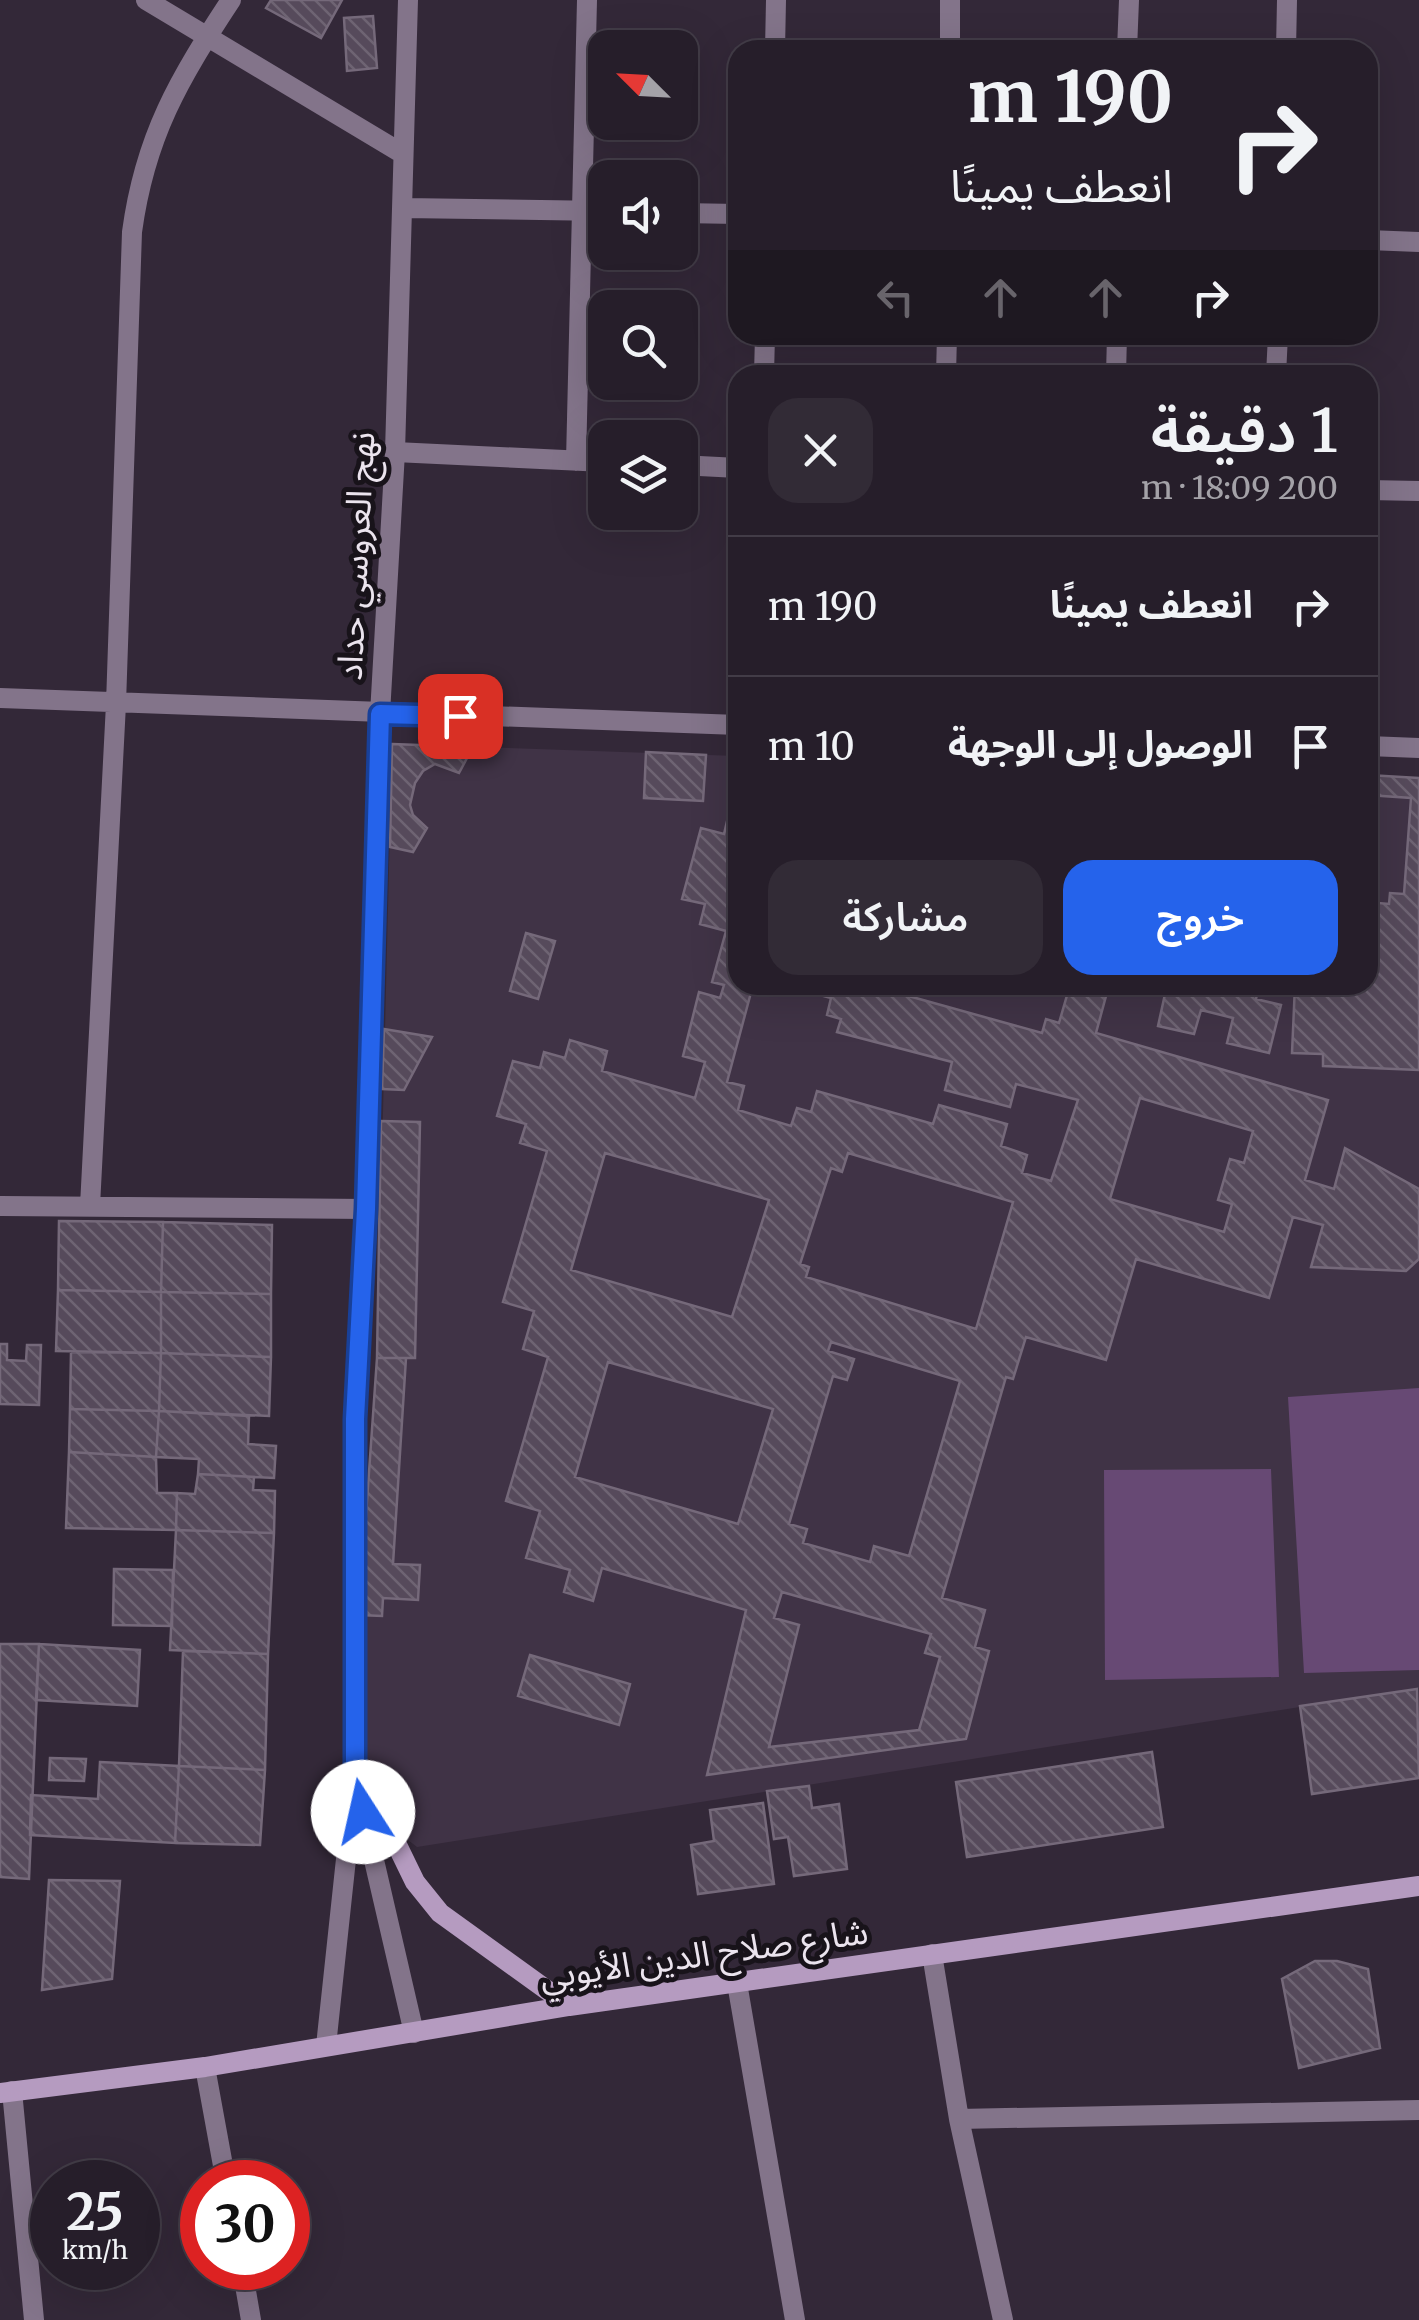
<!DOCTYPE html>
<html lang="ar">
<head>
<meta charset="utf-8">
<style>
  :root { --surface:#261e2a; --page:#322b36; --text:#f1f3f6; --muted:#a4a2a8; --line:#423c47; --accent:#2563eb }
  body { margin:0; font-family:Merriweather,"Noto Sans Arabic",serif; background:var(--page); color:var(--text); direction:rtl; height:100vh; display:flex; flex-direction:column; font-size:38px; white-space:nowrap }
  * { box-sizing:border-box; margin:0 }
  p { font-size:32px; color:var(--muted) }
  .icon { flex:none; width:55px; height:55px; fill:none; stroke:currentColor; stroke-width:2; stroke-linecap:round; stroke-linejoin:round }
  .map { position:relative; flex:1; overflow:hidden; direction:ltr }
  .details { position:absolute; left:728px; top:365px; width:650px; height:630px; display:flex; flex-direction:column; background:var(--surface); border-radius:30px; box-shadow:0 10px 40px #0002,0 0 0 2px var(--line); direction:rtl }
  .details>* { flex:none }
  .guide { position:absolute; left:728px; top:40px; width:650px; height:305px; border-radius:30px; box-shadow:0 10px 40px #0002,0 0 0 2px var(--line); direction:rtl; background:#261e2a; color:var(--text); overflow:hidden }
  .needle { width:65px; rotate:294deg }
  .tools { position:absolute; left:588px; top:30px; display:grid; gap:20px }
  .tools a { display:grid; place-items:center; width:110px; height:110px; border-radius:20px; background:var(--surface); box-shadow:0 10px 40px #0002,0 0 0 2px var(--line); font-size:50px }
  .speed { position:absolute; left:30px; top:2160px; display:flex; gap:20px; font-size:50px; font-weight:700; text-align:center }
  .speed>* { display:grid; place-content:center; width:130px; height:130px; border-radius:50%; background:var(--surface); box-shadow:0 10px 40px #0002,0 0 0 2px var(--line); line-height:1 }
  .speed small { font-size:25px; font-weight:400 }
  .speed .limit { border:15px solid #d22; background:#fff; color:#111 }
  .pin { position:absolute; display:grid; place-items:center; width:85px; height:85px; color:#fff; margin:-42px; border-radius:20px; box-shadow:0 5px 15px #0006 }
  .me { position:absolute; width:110px; margin:-55px; rotate:350deg; stroke-linejoin:round; filter:drop-shadow(0 0 8px #0008) }
  .turn { display:flex; align-items:center; gap:35px; height:210px; padding:0 40px; font-size:45px }
  .turn .icon { width:130px; height:130px; stroke-width:2.5 }
  .turn b { display:block; font-size:70px; line-height:85px }
  .lanes { display:flex; align-items:center; height:95px; padding:0 40px; background:#0003; justify-content:center; gap:50px; direction:ltr }
  .lanes .off { opacity:.35 }
  .round { display:grid; place-items:center; flex:none; width:105px; height:105px; border-radius:30px; background:var(--page) }
  .overview { display:flex; align-items:center; justify-content:space-between; height:170px; padding:0 40px }
  h1 { font-size:60px; font-weight:600; line-height:75px }
  .primary-button { display:flex; gap:20px; margin-top:auto; padding:20px 40px }
  .primary-button a { flex:1; height:115px; border-radius:30px; background:var(--accent); color:#fff; font-size:40px; font-weight:600; line-height:115px; text-align:center }
  .primary-button a+a { background:var(--page); color:var(--text) }
  ul { padding:0; list-style:none }
  li { display:flex; align-items:center; gap:30px; height:140px; padding:0 40px; border-top:2px solid var(--line) }
  li div { flex:1 }
  li b { display:block; font-size:38px }
  li em { font-style:normal }
  .map>svg:first-child { display:block }
  .built { fill:#403346 }
  .green { fill:#674974 }
  .building { fill:url(#building-back-hatch); stroke:#75697a; stroke-width:2.5; fill-rule:evenodd }
  .lines { fill:none; stroke-linecap:round; stroke-linejoin:round }
  .street { stroke:#83748a; stroke-width:20 }
  .secondary { stroke:#b59bc0; stroke-width:20 }
  .route-casing { stroke:#184099; stroke-width:25 }
  .route { stroke:#2563eb; stroke-width:18 }
  .labels { text-anchor:middle; dominant-baseline:central; stroke-width:10; stroke-linejoin:round; paint-order:stroke }
  .street-label { font-size:35px; fill:#ebe4ee; stroke:#18131a }
</style>
</head>
<body>
<div class="map">
<svg width="1419" height="2320" viewBox="0 0 1419 2320">
  <defs>
    <pattern id="building-back-hatch" width="6" height="6" patternUnits="userSpaceOnUse" patternTransform="scale(2.5)"><rect width="6" height="6" fill="#564a5b"/><path d="M-1 5l2 2M0 0l6 6M5-1l2 2" fill="none" stroke="#6e6473"/></pattern>
  </defs>
  <rect width="100%" height="100%" fill="#332838"/>
  <path class="built" d="M392,744L737,756L738,985H1368V775L1419,778V1688L417,1847L357,1800L359,1615L377,1358Z"/>
  <path class="green" d="M1419,1388V1670L1304,1673L1288,1397Z
    M1271,1469L1279,1677L1105,1680L1104,1470Z"/>
  <path class="building" d="M271,0H342L321,38L266,8Z
    M373,16L377,68L347,71L344,18Z
    M392,744L473,747L459,773L435,764L423,771L415,783L410,805L413,815L427,828L413,852L390,847Z
    M646,752L706,755L703,801L644,798Z
    M1368,775L1419,778V1070L1323,1066V1054L1292,1053L1295,985H1368V902L1389,904L1390,893L1404,894L1411,798L1368,795Z
    M728,817L738,820V985H753L727,1082L744,1086L738,1110L791,1126L797,1108L811,1112L817,1091L933,1124L939,1105L1007,1124L1001,1146L1027,1155L1022,1173L1051,1181L1078,1100L1016,1084L1010,1107L945,1090L952,1062L837,1032L841,1019L827,1015L831,998L783,985H907L905,995L1042,1033L1046,1019L1059,1023L1070,985H1109L1096,1033L1328,1100L1305,1180L1334,1189L1345,1148L1419,1189V1259L1406,1271L1311,1267L1323,1225L1293,1217L1269,1298L1136,1259L1106,1360L1026,1337L1013,1379L1006,1377L942,1598L985,1610L975,1647L989,1651L966,1739L707,1775L746,1610L602,1568L593,1601L564,1592L570,1570L526,1558L540,1511L506,1501L548,1357L523,1349L534,1311L503,1302L547,1151L520,1143L526,1124L497,1116L513,1061L540,1068L544,1052L565,1058L570,1040L607,1051L602,1071L695,1098L705,1062L683,1056L699,992L720,998L724,985L712,982L726,931L700,924L705,904L682,899L701,828L724,834ZM1140,1098L1253,1131L1244,1163L1230,1159L1218,1200L1232,1204L1224,1232L1110,1199ZM605,1153L769,1200L732,1317L571,1270ZM848,1153L1013,1202L976,1329L806,1277L809,1267L800,1264L831,1168L842,1172ZM831,1342L960,1381L909,1556L874,1546L870,1562L803,1543L807,1529L789,1524L833,1376L847,1380L854,1359L828,1351ZM608,1362L773,1409L738,1524L575,1477ZM782,1592L931,1634L925,1653L940,1657L919,1730L769,1747L799,1625L774,1618Z
    M526,933L555,941L538,999L510,991Z
    M1167,985H1259L1256,999L1281,1005L1269,1053L1227,1043L1233,1018L1201,1010L1194,1034L1158,1026Z
    M384,1029L432,1037L404,1090L382,1089Z
    M381,1121L420,1122L415,1358H377Z
    M59,1221L163,1222L161,1292L58,1290Z
    M163,1222L272,1225L271,1294L161,1292Z
    M58,1290L161,1292V1353L56,1351Z
    M161,1292L271,1294V1357L161,1353Z
    M0,1344H7V1360L26,1361L27,1345H41L39,1405L0,1404Z
    M71,1352L161,1353L159,1411L70,1409Z
    M161,1353L271,1357L269,1416L159,1411Z
    M377,1358H406L393,1564L420,1565L418,1600L383,1598L382,1616L359,1615Z
    M70,1409L159,1411L156,1457L69,1452Z
    M159,1411L249,1416L248,1444L276,1446L274,1478L198,1474L199,1459L156,1457Z
    M69,1452L156,1457L157,1493H177L176,1530L66,1528Z
    M198,1474L254,1477L253,1490L275,1491L274,1533L176,1530L177,1493L195,1494Z
    M176,1530L274,1533L268,1654L170,1650Z
    M114,1569L173,1570L172,1626L113,1625Z
    M0,1644H39L29,1879L0,1877Z
    M39,1644L140,1650L137,1706L36,1700Z
    M183,1651L268,1654L265,1770L179,1766Z
    M530,1655L630,1684L619,1725L518,1696Z
    M1417,1689L1419,1778L1312,1794L1300,1706Z
    M1152,1752L1163,1827L967,1857L956,1782Z
    M50,1758L86,1759L84,1781L49,1780Z
    M100,1762L179,1766L175,1843L30,1835L31,1795L98,1799Z
    M179,1766L265,1770L260,1845L175,1843Z
    M809,1786L812,1808L839,1804L847,1869L794,1876L788,1837L774,1839L767,1791Z
    M763,1803L774,1884L698,1894L691,1845L714,1841L710,1810Z
    M49,1880L120,1881L112,1979L42,1990Z
    M1315,1961H1337L1368,1969L1380,2048L1299,2068L1282,1979Z"/>
  <g class="lines">
    <path class="street" d="M146,0L403,154
      M950,0V50
      M775,50L776,0
      M1127,50L1129,0
      M1286,50L1287,0
      M404,208L605,211
      M680,213L738,214
      M1368,240L1419,242
      M764,375L765,335
      M946,375L947,335
      M1116,375L1117,335
      M1276,375L1278,335
      M395,452L605,462
      M576,461L587,0
      M680,465L738,468
      M1368,490L1419,491
      M0,698L738,725
      M1368,746L1419,748
      M0,1206L366,1209
      M90,1206L116,704L132,232C145,136 179,79 231,0
      M358,1791L414,2033
      M932,1954L959,2119L1003,2320
      M737,1983L795,2320
      M326,2046L355,1775V1419L366,1209L380,714L395,452L408,0
      M205,2067L226,2182
      M12,2091L34,2320
      M959,2119L1419,2110
      M242,2268L251,2320"/>
    <path class="secondary" d="M355,1775L396,1843L415,1882L440,1913L569,2006
      M0,2093L205,2067L569,2006L1419,1886"/>
  </g>
  <g class="lines">
    <g class="route-casing">
      <path id="route" d="M363,1812L355,1774V1419L366,1209L380,714L460,716"/>
    </g>
    <use href="#route" class="route"/>
  </g>
  <g class="labels">
    <g class="street-label">
      <text transform="translate(356 556) rotate(-87)">نهج العروسي حداد</text>
      <text transform="translate(704 1954) rotate(-8)">شارع صلاح الدين الأيوبي</text>
    </g>
  </g>
</svg>
<div class="tools">
<a><svg class="needle" viewBox="-14 -14 28 28"><path d="M0-13l5 13h-10z" fill="#e53935"/><path d="M0 13l5-13h-10z" fill="#a4a2a8"/></svg></a>
<a><svg class="icon" aria-label="sound" viewBox="0 0 24 24"><path d="M4 9h4l5-4v14l-5-4H4zM17 9q2 3 0 6"/></svg></a>
<a><svg class="icon" aria-label="search" viewBox="0 0 24 24"><circle cx="10" cy="10" r="6"/><path d="M15 15l6 6"/></svg></a>
<a><svg class="icon" aria-label="layers" viewBox="0 0 24 24"><path d="M12 4l9 5-9 5-9-5zM3 14l9 5 9-5"/></svg></a>
</div>
<div class="speed"><div>25<small>km/h</small></div><div class="limit">30</div></div>
<div class="pin" style="left:460px;top:716px;background:#d93025"><svg class="icon" aria-label="arrive" viewBox="0 0 24 24"><path d="M6 21V4h12l-3 4 3 4H6"/></svg></div>
<svg class="me" style="left:363px;top:1812px" viewBox="-20 -20 40 40"><circle r="19" fill="#fff"/><path d="M0-13L10 11 0 6-10 11z" fill="#2563eb"/></svg>
<div class="guide">
<div class="turn"><svg class="icon" aria-label="right" viewBox="0 0 24 24"><path d="M7 20v-9h11M14 6l5 5-5 5"/></svg><div><b>190 m</b>انعطف يمينًا</div></div>
<div class="lanes"><svg class="icon off" aria-label="left" viewBox="0 0 24 24"><path d="M17 20v-9H6M10 6l-5 5 5 5"/></svg><svg class="icon off" aria-label="ahead" viewBox="0 0 24 24"><path d="M12 20V5M6 11l6-6 6 6"/></svg><svg class="icon off" aria-label="ahead" viewBox="0 0 24 24"><path d="M12 20V5M6 11l6-6 6 6"/></svg><svg class="icon" aria-label="right" viewBox="0 0 24 24"><path d="M7 20v-9h11M14 6l5 5-5 5"/></svg></div>
</div>
<section class="details">
<div class="overview"><div><h1>1 دقيقة</h1><p>200 m · 18:09</p></div><a class="round"><svg class="icon" aria-label="close" viewBox="0 0 24 24"><path d="M6 6l12 12M18 6L6 18"/></svg></a></div>
<ul>
<li><svg class="icon" aria-label="right" viewBox="0 0 24 24"><path d="M7 20v-9h11M14 6l5 5-5 5"/></svg><div><b>انعطف يمينًا</b></div><em>190 m</em></li>
<li><svg class="icon" aria-label="arrive" viewBox="0 0 24 24"><path d="M6 21V4h12l-3 4 3 4H6"/></svg><div><b>الوصول إلى الوجهة</b></div><em>10 m</em></li>
</ul>
<div class="primary-button"><a>خروج</a><a>مشاركة</a></div>
</section>
</div>
</body>
</html>
